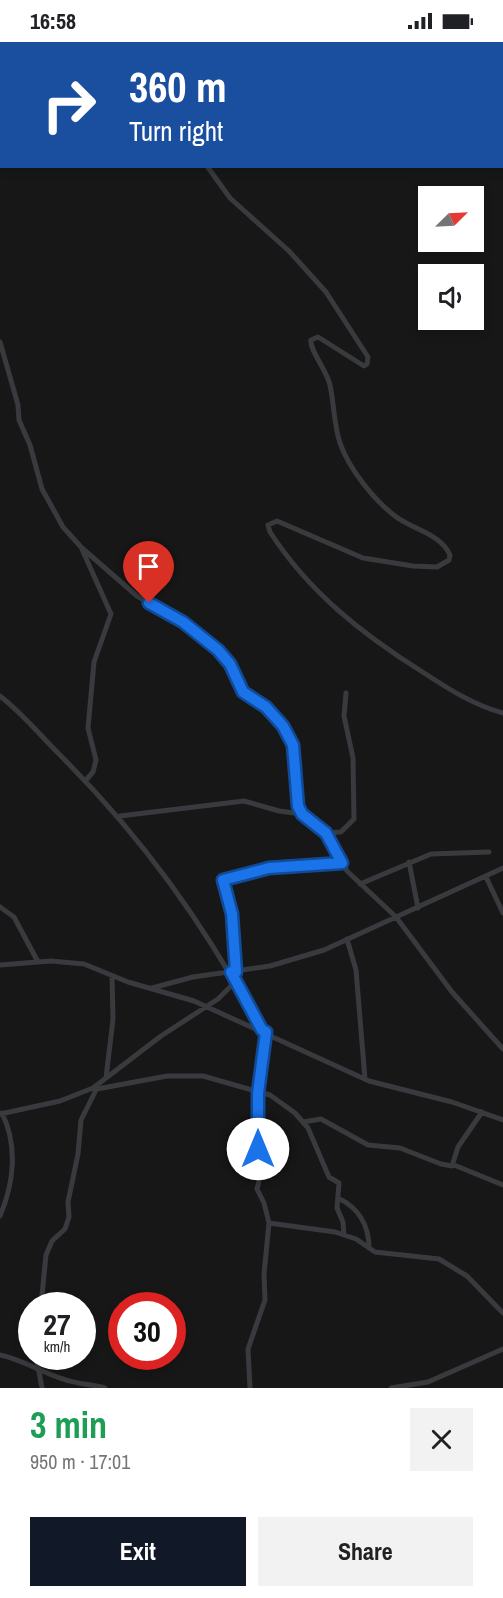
<!DOCTYPE html>
<html lang="en">
<head>
<meta charset="utf-8">
<style>
  :root { --surface:#fff; --page:#f2f2f2; --text:#202124; --muted:#757577; --accent:#111827 }
  body { margin:0; font-family:"Archivo Narrow",sans-serif; background:var(--page); color:var(--text); height:100vh; display:flex; flex-direction:column; font-size:22px; white-space:nowrap }
  * { box-sizing:border-box; margin:0 }
  p { font-size:20px; color:var(--muted) }
  .icon { flex:none; width:33px; height:33px; fill:none; stroke:currentColor; stroke-width:2; stroke-linecap:round; stroke-linejoin:round }
  .map { position:relative; height:1346px; overflow:hidden }
  .side { display:flex; flex-direction:column; background:var(--surface); flex:1 }
  .side>* { flex:none }
  .guide { position:absolute; left:0px; top:0px; width:504px; height:126px; box-shadow:0 3px 9px #0003; background:#1a4fa0; color:#fff; overflow:hidden }
  .needle { width:39px; rotate:66deg }
  .buttons { position:absolute; left:418px; top:144px; display:grid; gap:12px }
  .buttons a { display:grid; place-items:center; width:66px; height:66px; border-radius:0px; background:var(--surface); box-shadow:0 3px 9px #0003; font-size:30px }
  .speed { position:absolute; left:18px; top:1250px; display:flex; gap:12px; font-size:30px; font-weight:700; text-align:center }
  .speed>* { display:grid; place-content:center; width:78px; height:78px; border-radius:50%; background:var(--surface); box-shadow:0 3px 9px #0003; line-height:1 }
  .speed small { font-size:15px; font-weight:400 }
  .speed .limit { border:9px solid #d22; background:#fff; color:#111 }
  .pin { position:absolute; display:grid; place-items:center; width:51px; height:51px; color:#fff; margin:-62px -26px; border-radius:50% 50% 50% 0; rotate:-45deg; box-shadow:0 0 6px #0007 }
  .pin .icon { rotate:45deg }
  .me { position:absolute; width:66px; margin:-33px; rotate:0deg; stroke-linejoin:round; filter:drop-shadow(0 0 4px #0008) }
  .turn { display:flex; align-items:center; gap:21px; height:126px; padding:0 30px; font-size:27px }
  .turn .icon { width:78px; height:78px; stroke-width:2.5 }
  .turn b { display:block; font-size:42px; line-height:51px }
  .round { display:grid; place-items:center; flex:none; width:63px; height:63px; border-radius:0px; background:var(--page) }
  .headline { display:flex; align-items:center; justify-content:space-between; height:102px; padding:0 30px }
  h1 { font-size:36px; font-weight:700; line-height:45px; color:#1e9e55 }
  .button { display:flex; gap:12px; margin-top:auto; padding:12px 30px }
  .button a { flex:1; height:69px; border-radius:0px; background:var(--accent); color:#fff; font-size:24px; font-weight:700; line-height:69px; text-align:center }
  .button a+a { background:var(--page); color:var(--text) }
  .status { display:flex; justify-content:space-between; align-items:center; height:42px; padding:0 30px; background:var(--surface); direction:ltr }
  .status svg { height:16px; fill:currentColor }
  .map>svg:first-child { display:block }
  .lines { fill:none; stroke-linecap:round; stroke-linejoin:round }
  .street { stroke:#383a3d; stroke-width:5 }
  .route-casing { stroke:#114b97; stroke-width:15 }
  .route { stroke:#1a73e8; stroke-width:10 }
</style>
</head>
<body>
<div class="status"><b>16:58</b><svg viewBox="0 0 49 12"><path d="M0 12V9h3v3zM5 12V6h3v6zM10 12V3h3v9zM15 12V0h3v12zM26 1h20v11H26zM47 4h2v5h-2z"/></svg></div>
<div class="map">
<svg width="503" height="1346" viewBox="0 0 503 1346">
  <rect width="100%" height="100%" fill="#171718"/>
  <g class="lines">
    <path class="street" d="M207,124L230,156L289,209L326,250L368,315L367,322L364,324L318,295L311,298C309,307 327,329 330,343C334,362 334,383 340,401C349,427 374,458 395,474C413,488 440,491 450,513L449,518L437,525L413,524L363,516L277,479L268,483L270,490C309,550 362,592 421,629C447,646 473,663 503,671
      M0,300L18,363L19,378L30,403L42,447L63,485L81,505L111,572L94,620L88,686L96,718L93,730L86,738
      M82,506L137,554L177,577L210,600L230,622L243,650L266,665L283,684L293,703L298,737L296,756L302,772
      M0,654C22,671 39,692 59,712C143,796 205,883 261,987
      M120,774L244,759L279,769L302,772L326,791L347,829L396,875L452,950L503,1007
      M326,791L341,790L354,777L353,716L344,674L346,651
      M409,820L418,866
      M486,835L503,871
      M360,842L431,812L489,810
      M0,865L14,875L38,920
      M347,897L356,928L365,1037
      M0,923L51,919L84,922L128,940L194,959L369,1039L452,1060L503,1078
      M236,930L232,872L223,839L269,826L342,821
      M152,946L193,935L270,924L324,908L503,826
      M106,1036L113,977L112,934
      M97,1047L167,1034H203L270,1053L295,1071L308,1086L329,1135L339,1141L337,1166L343,1180L344,1193
      M0,1072L60,1059L93,1046L161,994L218,957L236,939
      M303,1080L321,1077L368,1103L400,1106L441,1122L452,1124L458,1105L482,1070
      M454,1123L503,1143
      M338,1156C359,1166 369,1184 369,1206
      M0,1174C14,1141 18,1104 2,1071
      M269,1181L335,1190L356,1197L375,1210L439,1217L467,1234L503,1271
      M41,1263L46,1213L52,1199L65,1187L69,1175L68,1160L78,1112L81,1078L98,1044
      M0,1313C24,1318 40,1330 63,1337C76,1342 91,1342 105,1346
      M36,1314L42,1346
      M250,1346L248,1307L265,1258L264,1232L269,1181L264,1161L257,1147L263,1124L258,1105V1051L266,990
      M391,1346L428,1340L503,1307"/>
  </g>
  <g class="lines">
    <g class="route-casing">
      <path id="route" d="M149,561L183,580L218,608L230,622L243,650L266,665L283,684L293,703L298,764L302,772L326,791L342,821L269,826L223,838L232,872L236,930H231L262,988L266,990L258,1051V1107"/>
    </g>
    <use href="#route" class="route"/>
  </g>
</svg>
<div class="buttons">
<a><svg class="needle" viewBox="-14 -14 28 28"><path d="M0-13l5 13h-10z" fill="#e53935"/><path d="M0 13l5-13h-10z" fill="#757577"/></svg></a>
<a><svg class="icon" aria-label="sound" viewBox="0 0 24 24"><path d="M4 9h4l5-4v14l-5-4H4zM17 9q2 3 0 6"/></svg></a>
</div>
<div class="speed"><div>27<small>km/h</small></div><div class="limit">30</div></div>
<div class="pin" style="left:149px;top:561px;background:#d93025"><svg class="icon" aria-label="arrive" viewBox="0 0 24 24"><path d="M6 21V4h12l-3 4 3 4H6"/></svg></div>
<svg class="me" style="left:258px;top:1107px" viewBox="-20 -20 40 40"><circle r="19" fill="#fff"/><path d="M0-13L10 11 0 6-10 11z" fill="#1a73e8"/></svg>
<div class="guide">
<div class="turn"><svg class="icon" aria-label="right" viewBox="0 0 24 24"><path d="M7 20v-9h11M14 6l5 5-5 5"/></svg><div><b>360 m</b>Turn right</div></div>
</div>
</div>
<section class="side">
<div class="headline"><div><h1>3 min</h1><p>950 m · 17:01</p></div><a class="round"><svg class="icon" aria-label="close" viewBox="0 0 24 24"><path d="M6 6l12 12M18 6L6 18"/></svg></a></div>
<div class="button"><a>Exit</a><a>Share</a></div>
</section>
</body>
</html>
